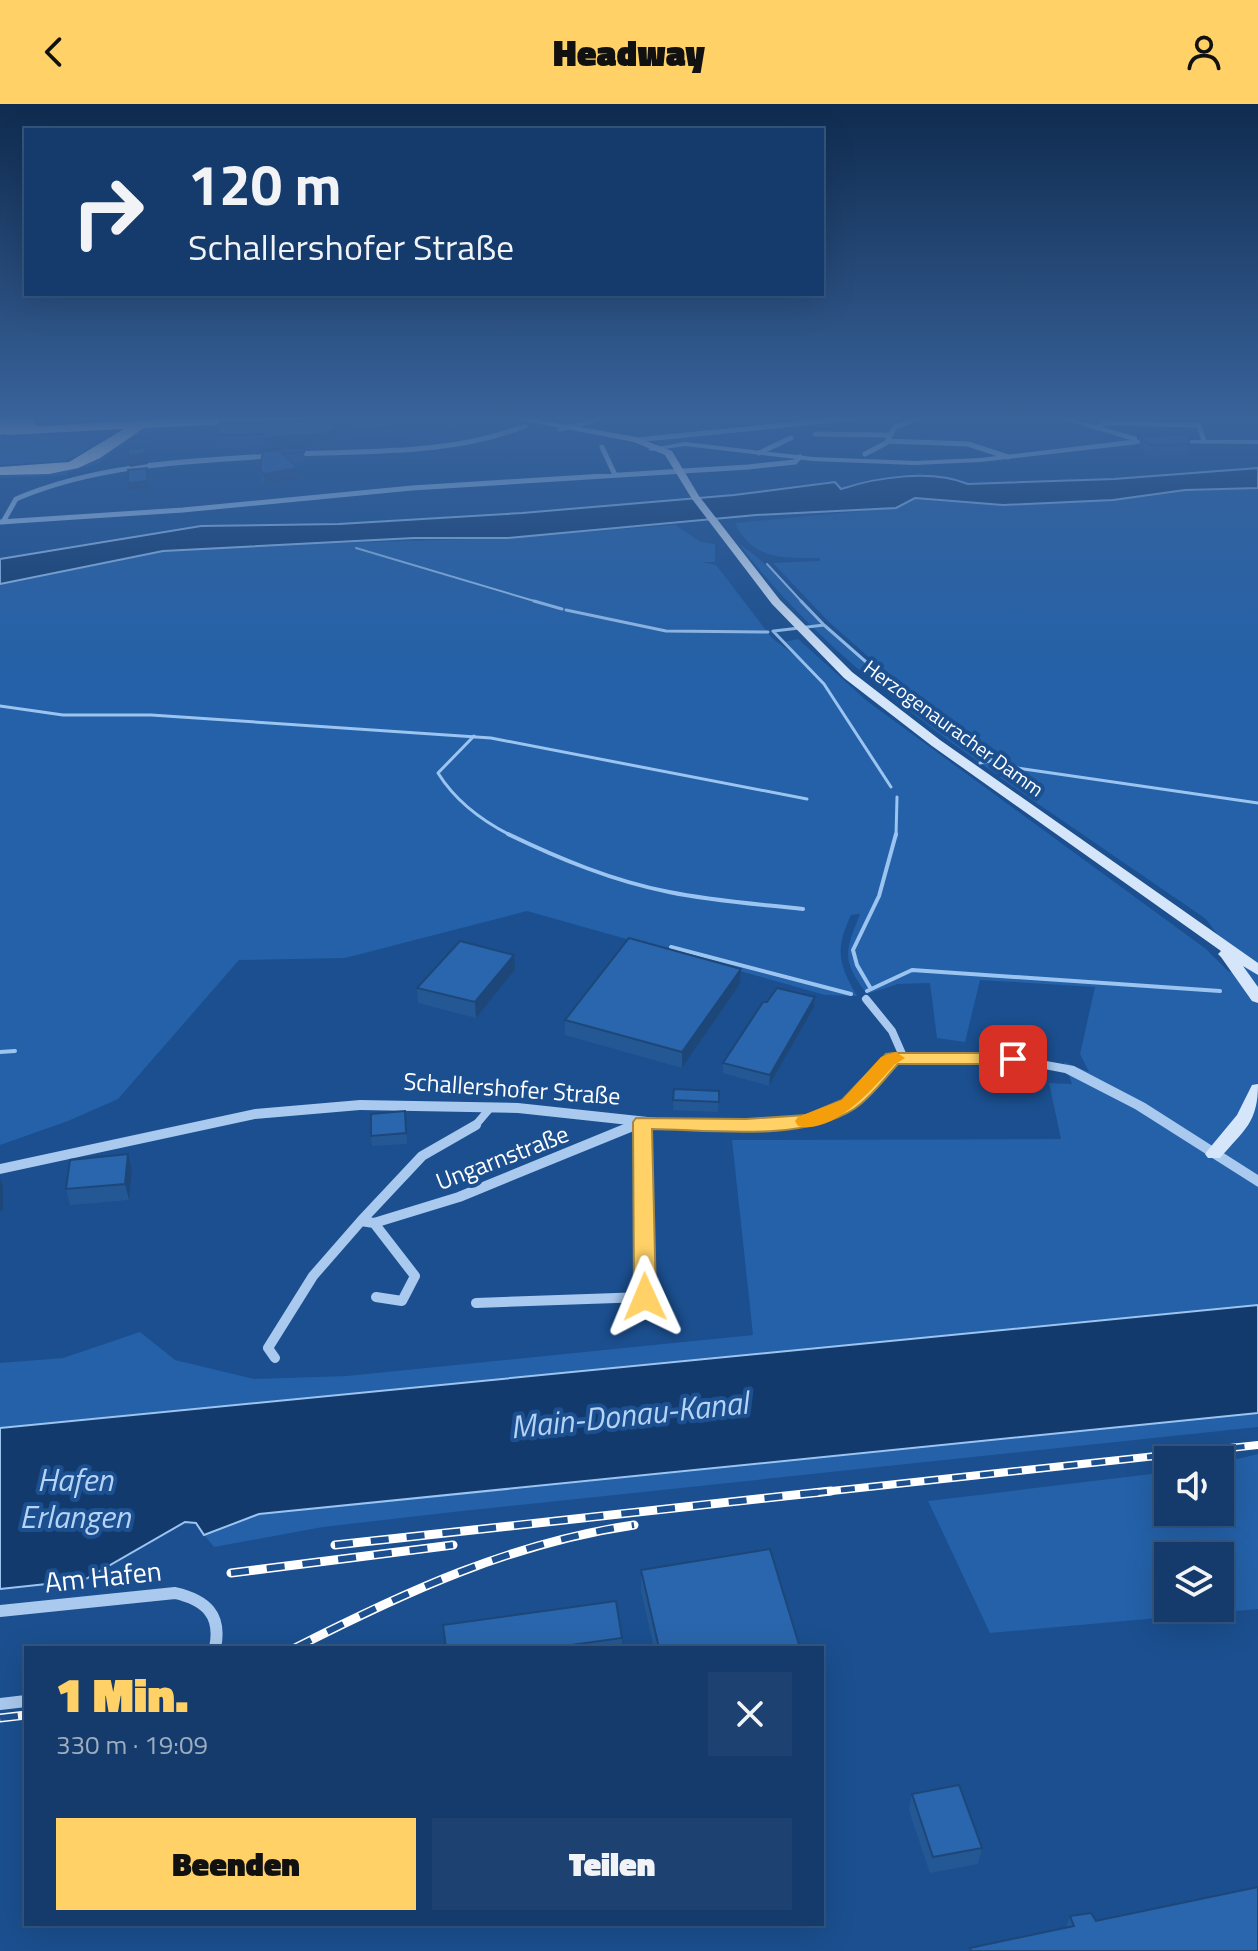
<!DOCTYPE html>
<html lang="de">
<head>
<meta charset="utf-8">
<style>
  :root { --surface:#143b6b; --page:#1d4271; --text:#f1f3f6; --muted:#9dadc1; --line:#33557e; --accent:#ffd166 }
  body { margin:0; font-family:"Titillium Web",sans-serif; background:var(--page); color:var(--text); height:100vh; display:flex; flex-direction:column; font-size:30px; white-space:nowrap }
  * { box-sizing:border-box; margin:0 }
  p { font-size:26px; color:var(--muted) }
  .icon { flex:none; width:44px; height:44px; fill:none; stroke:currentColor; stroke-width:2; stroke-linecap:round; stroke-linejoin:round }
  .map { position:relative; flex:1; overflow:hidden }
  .panel { position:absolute; left:24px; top:1542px; width:800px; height:280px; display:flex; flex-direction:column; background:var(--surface); border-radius:0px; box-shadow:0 8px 32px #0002,0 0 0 2px var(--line) }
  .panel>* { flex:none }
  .hud { position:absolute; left:24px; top:24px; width:800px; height:168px; border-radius:0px; box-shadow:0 8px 32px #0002,0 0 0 2px var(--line); background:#143b6b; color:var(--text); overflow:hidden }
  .tools { position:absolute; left:1154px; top:1342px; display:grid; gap:16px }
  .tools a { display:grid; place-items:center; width:80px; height:80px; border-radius:0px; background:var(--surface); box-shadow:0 8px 32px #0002,0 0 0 2px var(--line); font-size:40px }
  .pin { position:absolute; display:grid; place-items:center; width:68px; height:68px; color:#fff; margin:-34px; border-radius:16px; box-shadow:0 4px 12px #0006 }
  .me { position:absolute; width:88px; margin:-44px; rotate:359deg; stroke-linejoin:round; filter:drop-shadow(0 0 6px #0008) }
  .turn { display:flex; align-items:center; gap:28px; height:168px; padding:0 32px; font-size:36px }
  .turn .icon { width:104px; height:104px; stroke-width:2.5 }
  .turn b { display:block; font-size:56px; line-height:68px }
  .round { display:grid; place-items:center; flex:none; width:84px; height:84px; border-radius:0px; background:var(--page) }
  .head { display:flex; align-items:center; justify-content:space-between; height:136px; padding:0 32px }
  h1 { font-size:48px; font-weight:800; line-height:60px; color:var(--accent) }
  .action { display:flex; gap:16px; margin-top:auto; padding:16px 32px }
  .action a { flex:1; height:92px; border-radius:0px; background:var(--accent); color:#111; font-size:32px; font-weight:800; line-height:92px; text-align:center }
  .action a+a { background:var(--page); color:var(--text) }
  header { display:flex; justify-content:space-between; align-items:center; height:104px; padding:0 32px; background:var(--accent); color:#111; font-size:36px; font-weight:800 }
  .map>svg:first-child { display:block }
  .green { fill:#2461a8; fill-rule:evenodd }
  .water { fill:#123a6d; stroke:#9cc4f0; stroke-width:2 }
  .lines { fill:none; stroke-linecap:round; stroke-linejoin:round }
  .stream-far2 { stroke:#9cc4f0; stroke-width:2 }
  .stream-far1 { stroke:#9cc4f0; stroke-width:3 }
  .stream { stroke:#9cc4f0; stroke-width:4 }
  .minor-far3 { stroke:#a9c9ee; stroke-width:5 }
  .minor-far2 { stroke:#a9c9ee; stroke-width:8 }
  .minor-far1 { stroke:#a9c9ee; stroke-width:10 }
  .minor { stroke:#a9c9ee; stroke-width:12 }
  .tertiary { fill:#a9c9ee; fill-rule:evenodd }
  .secondary { fill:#d6e6fa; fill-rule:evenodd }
  .motorway { fill:#fff; fill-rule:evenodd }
  .rail-far1-casing { stroke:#fff; stroke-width:8 }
  .rail-casing { stroke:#fff; stroke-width:9 }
  .rail-far1 { stroke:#1b4f8f; stroke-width:5; stroke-dasharray:14; stroke-linecap:butt }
  .rail { stroke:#1b4f8f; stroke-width:6; stroke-dasharray:18; stroke-linecap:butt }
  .motorway-bridge { stroke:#fff; stroke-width:15 }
  .wall { fill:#245895 }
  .shaded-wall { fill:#1d4779 }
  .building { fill:#2a66ad; stroke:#1d4779; stroke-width:2 }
  .route { fill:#ffd166; stroke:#a68842; stroke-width:2 }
  .slow { fill:#f59e0b }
  .labels { text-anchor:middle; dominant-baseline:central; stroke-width:8; stroke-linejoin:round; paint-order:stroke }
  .far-street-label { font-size:20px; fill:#fff; stroke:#1b4f8f }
  .street-label { font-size:24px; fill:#fff; stroke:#1b4f8f }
  .near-street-label { font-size:28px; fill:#fff; stroke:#1b4f8f }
  .near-water-label { font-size:32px; font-style:italic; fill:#b5d3f5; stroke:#1b4f8f }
</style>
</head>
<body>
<header><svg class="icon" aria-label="back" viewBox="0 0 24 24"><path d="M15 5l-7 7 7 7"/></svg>Headway<svg class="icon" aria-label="person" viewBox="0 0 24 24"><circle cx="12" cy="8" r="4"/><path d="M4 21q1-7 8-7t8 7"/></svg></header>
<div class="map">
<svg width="1258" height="1847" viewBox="0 0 1258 1847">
  <rect width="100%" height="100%" fill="#1b4f8f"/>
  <path class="green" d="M359,312H443L167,325L132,333L99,359L66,369L69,371L0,374V369L57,365L129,328L146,324Z
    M61,330L87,336L89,344L64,357L0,361V333L3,331Z
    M1258,384V1201L0,1324V1259L63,1254L140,1228L175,1256L254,1275L347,1272L753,1231L732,1036L1061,1035L1049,979L1072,980L1064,958L1089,968L1080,950L1095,883L980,876L965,938L937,934L930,879L898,880L867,890C841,856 845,848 860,810L851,811C835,845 838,860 857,892L825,891L527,807L345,854L239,856L118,995L68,1017L0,1041V480L163,447L243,442L507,434L675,421L701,438L715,440V458H701L716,461L772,534L810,563L784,538L798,535L867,597L1206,845L1229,868L1244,867L1206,815L999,673L1023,668L903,583L830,519L773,459L820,457V454C784,454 753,457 735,419L896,404L915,394L1003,401L1113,396L1185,386Z
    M739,440C775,463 801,500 832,530C872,567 915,599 958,631L962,630L1003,660L1007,668L996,670C899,603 811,534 739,440Z
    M1258,1309V1323L453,1408L323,1423L214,1443L204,1431L259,1410Z
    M1258,1350V1505L990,1529L928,1397L1168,1368V1408H1220V1359ZM1168,1452H1220V1504H1168Z"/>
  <path class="water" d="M1258,364V384L1185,386L1113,396L1003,401L915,394L896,404L756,411L507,434H414L163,447L0,480V455L201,422L339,420L522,409L734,391L835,378L841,385C878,373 931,365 968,380L1114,375Z
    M1258,1201V1309L259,1410L204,1431L196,1419L185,1418L84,1476L0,1485V1324Z"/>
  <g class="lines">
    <path class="stream-far2" d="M356,444L541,499
      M767,460L803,499"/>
    <path class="stream-far1" d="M534,497L562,505
      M566,506L666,527L768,528
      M824,521L898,586L995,656L980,659
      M773,527L824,580L891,683
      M774,527L824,521L801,497
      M0,602L63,611H151L491,634L807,695
      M474,632L438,669C456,698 482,717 512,732
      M995,656L1008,664
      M1017,664L1258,699
      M896,732L897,693"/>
    <path class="stream" d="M508,730C560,755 613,777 669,788C713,797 758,800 803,805
      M671,843L851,890
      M871,885L857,861L853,846L879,792L896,730
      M867,887L912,866L1220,887
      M0,948L15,947"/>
    <path class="minor-far3" d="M1097,324L1105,319L1199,321L1204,337
      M560,325L614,312
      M815,330L890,331
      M636,336L875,312
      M888,337L968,340L1008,353
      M602,343L615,371
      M759,349L791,334
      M297,350C373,347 453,350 525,322
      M865,350L886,339L895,323L926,312
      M0,418L183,406L412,384L748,363L795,358L800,353
      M3,418L16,395C95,361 186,357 271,352"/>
    <path class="minor-far2" d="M866,895L892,927L903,952
      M474,1023L491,1003
      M630,1023L643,1018V1023"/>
    <path class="minor-far1" d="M361,1117L422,1052L476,1021
      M374,1119L415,1172L402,1197L376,1193
      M476,1199L645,1193L643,1021
      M275,1254L268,1244L313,1172L361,1117L374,1119L459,1093L635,1021"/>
    <path class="minor" d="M0,1507L175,1489C206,1496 222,1511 215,1544
      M0,1600L26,1597"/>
    <path class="tertiary" d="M1050,312H1063L1137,333V336H1258V340L1147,339L980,358L915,361L813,357L685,342L651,347L647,345L685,338L813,353L915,357L980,354L1131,336Z
      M912,948L1013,951L1074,962L1145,999L1258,1071V1083L1135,1005L1065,969L1013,959L912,956L893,960L865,994L841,1010L789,1024H657L518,1009L360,1006L255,1015L0,1070V1060L255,1005L360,996L518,999L657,1014H789L831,1004L855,988L883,954Z"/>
    <path class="secondary" d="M499,312H518L636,333L672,347L699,392L780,496L852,568L940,636L1258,859V871L1243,862L1258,883V899L1252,897L1221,853L1218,850L1221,847L932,642L844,574L772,500L692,395L665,351L634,338Z
      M1258,980C1258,1019 1244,1026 1220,1054H1208L1205,1050L1208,1046L1237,1011L1252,981Z"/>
    <path class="motorway" d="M223,312H310L304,316L144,324L100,354L78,364L49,370L0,371V363L69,358L124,325L7,331L0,327L2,324Z"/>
    <g class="rail-far1-casing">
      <path id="rail-far1" d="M813,1389L1258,1341"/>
    </g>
    <g class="rail-casing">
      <path id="rail" d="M335,1441L831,1387
        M231,1469L453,1441
        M295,1544C405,1488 511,1439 634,1421
        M0,1614L26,1611"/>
    </g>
    <use href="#rail-far1" class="rail-far1"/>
    <use href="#rail" class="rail"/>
    <path class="motorway-bridge" d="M0,323L28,321"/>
  </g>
  <path class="wall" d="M339,312L340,324L336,340L324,343L265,347L264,343L218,344L216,331L318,317Z
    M353,315L457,319V325L355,332Z
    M594,319L626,322L620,327L594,322Z
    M1140,332L1189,340L1187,351L1147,352L1139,343Z
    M304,344L305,358L293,359L298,364L299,375L265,381L261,376L260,365L263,347Z
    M515,866L476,914L418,899L417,884Z
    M740,880L682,964L565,931V916Z
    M815,893L814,903L769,982L723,969V959L767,898Z
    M674,985L719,987L718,1008L673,1006Z
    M405,1007L407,1040L372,1042L371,1032Z
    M128,1050L132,1066L129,1096L70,1101L66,1085Z
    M641,1466L800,1544H654L641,1487Z
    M443,1521L622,1534V1544H446Z
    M912,1690L982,1744L978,1760L930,1769L909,1706Z
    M1070,1812L1096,1817L1258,1847H969L970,1844L1066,1823Z"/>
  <path class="shaded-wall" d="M339,312L340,324L336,340L324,343L265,347L263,334Z
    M146,343L148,360L130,363L128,352Z
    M147,364L148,385L130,386L128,379Z
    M298,364L299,375L265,381L264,370Z
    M514,851L515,866L476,914L475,898Z
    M741,865L740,880L682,964V948Z
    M815,893L814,903L769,982L770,971Z
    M128,1050L132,1066L129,1096L125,1080Z
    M0,1074L3,1084V1106L0,1107Z"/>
  <path class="building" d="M319,312H339L335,326L323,330L263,334V330L216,331L220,318L318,317Z
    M401,312H455L457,319L355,326L353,315Z
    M615,314L626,319L620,324L594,319Z
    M1189,331V340L1149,341L1140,332Z
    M146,343V349L128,352V345Z
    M304,344V348L282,349L298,364L264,370L260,365L263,347Z
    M147,364V377L128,379V366Z
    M629,834L741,865L682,948L565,916Z
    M460,837L514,851L475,898L417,884Z
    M777,884L815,893L770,971L723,959L763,898H767Z
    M674,985L719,987V998L673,996Z
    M405,1007L406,1029L371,1032V1010Z
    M128,1050L125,1080L66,1085L70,1056Z
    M770,1445L800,1544H659L641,1466Z
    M616,1497L622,1534L556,1543V1544H446L443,1521Z
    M959,1681L982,1744L933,1753L912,1690Z
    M1258,1783V1847H971L970,1844L1074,1822L1070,1812L1091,1809L1096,1817Z"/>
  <linearGradient id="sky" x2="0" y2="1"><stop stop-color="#0f2b4f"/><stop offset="0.55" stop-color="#39639b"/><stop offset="1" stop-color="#39639b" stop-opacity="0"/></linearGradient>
  <rect width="1258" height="571" fill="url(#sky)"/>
  <path class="route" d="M893,949H1013L1023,955L1013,960H898C885,974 871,994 854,1005C802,1038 713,1026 652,1025L656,1193L645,1201L638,1199L634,1193L633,1018L636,1014L746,1015L806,1011L842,996L886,950Z"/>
  <path class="slow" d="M896,948L905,954L894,961C874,984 833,1031 798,1022L795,1017L798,1013L842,996L881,953Z"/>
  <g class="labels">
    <g class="far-street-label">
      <text transform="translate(954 624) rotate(36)">Herzogenauracher Damm</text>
    </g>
    <g class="street-label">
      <text transform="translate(512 984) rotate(4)">Schallershofer Straße</text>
      <text transform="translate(502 1053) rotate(-21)">Ungarnstraße</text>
    </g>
    <g class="near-street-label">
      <text transform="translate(103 1472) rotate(-6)">Am Hafen</text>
    </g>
    <g class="near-water-label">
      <text transform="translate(629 1310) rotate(-6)">Main-Donau-Kanal</text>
      <text x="75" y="1375">Hafen<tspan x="75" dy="37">Erlangen</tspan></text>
    </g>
  </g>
</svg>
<div class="tools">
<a><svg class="icon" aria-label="sound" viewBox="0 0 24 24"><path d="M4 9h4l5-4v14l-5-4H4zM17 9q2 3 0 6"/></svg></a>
<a><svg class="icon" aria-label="layers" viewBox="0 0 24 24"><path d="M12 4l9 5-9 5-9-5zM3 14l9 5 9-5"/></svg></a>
</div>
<div class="pin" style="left:1013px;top:955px;background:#d93025"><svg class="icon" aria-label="arrive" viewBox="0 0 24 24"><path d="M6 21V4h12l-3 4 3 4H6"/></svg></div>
<svg class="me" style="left:645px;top:1193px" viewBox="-20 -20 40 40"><path d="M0-17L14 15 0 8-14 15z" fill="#ffd166" stroke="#fff" stroke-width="4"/></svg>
<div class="hud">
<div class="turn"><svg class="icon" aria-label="right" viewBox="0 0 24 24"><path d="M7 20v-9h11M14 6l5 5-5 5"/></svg><div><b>120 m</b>Schallershofer Straße</div></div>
</div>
<section class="panel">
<div class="head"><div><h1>1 Min.</h1><p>330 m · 19:09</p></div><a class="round"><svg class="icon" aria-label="close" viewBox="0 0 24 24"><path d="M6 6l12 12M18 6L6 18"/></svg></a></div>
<div class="action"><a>Beenden</a><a>Teilen</a></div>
</section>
</div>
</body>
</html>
